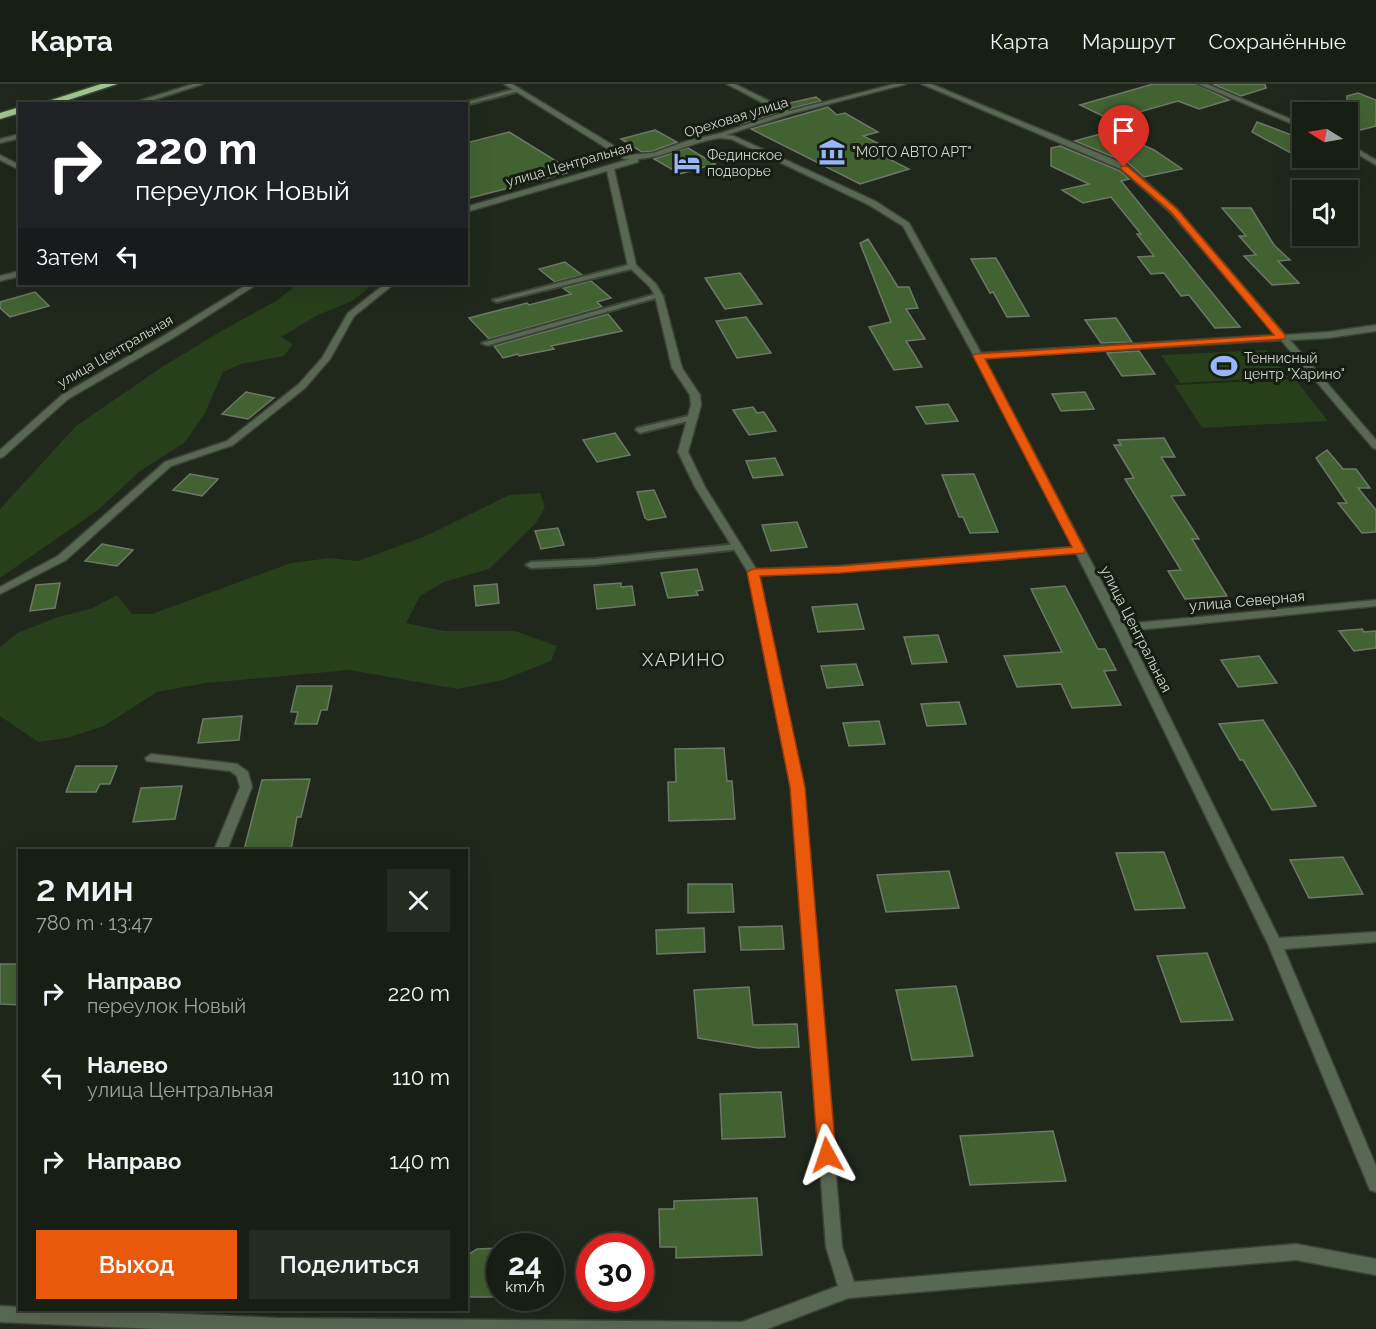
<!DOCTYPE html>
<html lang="ru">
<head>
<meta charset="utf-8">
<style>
  :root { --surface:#171e14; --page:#242b22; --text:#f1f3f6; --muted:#9ea2a0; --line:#363c34; --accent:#ea580c }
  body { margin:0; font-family:Raleway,sans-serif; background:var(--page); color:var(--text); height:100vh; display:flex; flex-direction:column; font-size:22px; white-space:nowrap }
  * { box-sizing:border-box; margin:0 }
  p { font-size:20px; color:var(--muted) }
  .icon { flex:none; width:33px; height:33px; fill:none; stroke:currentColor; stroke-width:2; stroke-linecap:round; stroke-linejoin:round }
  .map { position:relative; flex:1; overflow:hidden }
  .drawer { position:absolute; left:18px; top:765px; width:450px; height:462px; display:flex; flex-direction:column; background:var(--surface); border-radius:0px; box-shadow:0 6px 24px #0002,0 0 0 2px var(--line) }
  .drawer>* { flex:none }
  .hud { position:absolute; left:18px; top:18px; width:450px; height:183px; border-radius:0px; box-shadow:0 6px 24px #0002,0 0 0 2px var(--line); background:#202124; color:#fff; overflow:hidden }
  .needle { width:39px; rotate:281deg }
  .buttons { position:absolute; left:1292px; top:18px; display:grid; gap:12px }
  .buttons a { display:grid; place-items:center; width:66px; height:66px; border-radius:0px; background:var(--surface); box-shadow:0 6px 24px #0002,0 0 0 2px var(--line); font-size:30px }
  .speed { position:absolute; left:486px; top:1149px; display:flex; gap:12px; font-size:30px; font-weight:700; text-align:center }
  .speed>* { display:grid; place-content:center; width:78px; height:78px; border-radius:50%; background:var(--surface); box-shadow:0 6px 24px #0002,0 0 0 2px var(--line); line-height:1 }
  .speed small { font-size:15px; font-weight:400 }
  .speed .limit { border:9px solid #d22; background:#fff; color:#111 }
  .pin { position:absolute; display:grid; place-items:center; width:51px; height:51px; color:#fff; margin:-62px -26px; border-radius:50% 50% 50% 0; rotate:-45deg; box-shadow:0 0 6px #0007 }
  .pin .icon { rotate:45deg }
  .me { position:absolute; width:66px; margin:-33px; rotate:355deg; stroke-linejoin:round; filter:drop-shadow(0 0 4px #0008) }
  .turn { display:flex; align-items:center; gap:21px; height:126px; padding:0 18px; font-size:27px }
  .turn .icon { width:78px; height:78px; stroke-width:2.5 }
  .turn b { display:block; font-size:42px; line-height:51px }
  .then { display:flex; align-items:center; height:57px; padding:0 18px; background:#0003; gap:12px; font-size:22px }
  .round { display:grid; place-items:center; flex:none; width:63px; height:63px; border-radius:0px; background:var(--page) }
  .headline { display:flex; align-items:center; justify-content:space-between; height:102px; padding:0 18px }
  h1 { font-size:36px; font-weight:600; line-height:45px }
  .primary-button { display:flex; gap:12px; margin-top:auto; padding:12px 18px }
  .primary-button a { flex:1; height:69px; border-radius:0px; background:var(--accent); color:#fff; font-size:24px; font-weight:600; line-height:69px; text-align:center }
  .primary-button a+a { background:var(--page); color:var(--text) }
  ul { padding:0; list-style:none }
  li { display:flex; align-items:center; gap:18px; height:84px; padding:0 18px }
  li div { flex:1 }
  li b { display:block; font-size:22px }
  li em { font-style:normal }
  header { display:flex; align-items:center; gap:36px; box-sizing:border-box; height:84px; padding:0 30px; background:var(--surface); border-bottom:2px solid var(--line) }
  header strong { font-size:28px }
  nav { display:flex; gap:33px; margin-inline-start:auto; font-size:21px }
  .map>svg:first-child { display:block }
  .green { fill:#273f1b }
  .building { fill:#426232; stroke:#6d7869; stroke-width:1.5 }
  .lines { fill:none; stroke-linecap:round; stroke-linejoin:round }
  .lane-casing { stroke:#3b4437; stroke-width:4 }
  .street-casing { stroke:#3b4437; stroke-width:3 }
  .highway-casing { stroke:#3b4437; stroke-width:3 }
  .lane { fill:#596853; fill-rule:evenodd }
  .street { fill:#596853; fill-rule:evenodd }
  .highway { fill:#a1c591; fill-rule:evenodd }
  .route { fill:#ea580c; stroke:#983908; stroke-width:1.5 }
  .labels { text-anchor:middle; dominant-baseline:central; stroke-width:6; stroke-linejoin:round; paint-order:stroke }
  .far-street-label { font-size:14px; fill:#cfd5cc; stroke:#161e12 }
  .far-poi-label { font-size:14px; fill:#cfd5cc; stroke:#161e12; text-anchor:start }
  .street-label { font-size:15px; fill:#cfd5cc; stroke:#161e12 }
  .quarter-label { font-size:18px; letter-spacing:1.5px; fill:#cfd5cc; stroke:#161e12 }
</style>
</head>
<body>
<header>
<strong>Карта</strong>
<nav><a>Карта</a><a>Маршрут</a><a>Сохранённые</a></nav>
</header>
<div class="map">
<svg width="1376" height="1245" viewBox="0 0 1376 1245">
  <rect width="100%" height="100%" fill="#1f281b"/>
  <path class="green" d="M298,200H373L354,216L316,232L281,253L293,260L284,272L241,280L223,288L204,331L185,358L139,388L98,426L0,494V425L76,342L162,283L223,246L276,217Z
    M1266,266L1288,293L1180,299L1161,271Z
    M1295,295L1328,337L1202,344L1174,301Z
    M540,409L545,423L536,439L489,485L444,498L420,512L406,539L444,547H515L557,562L551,577L503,596L458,605L349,586L206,599L157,608L104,642L67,654L38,658L0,632V563L17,549L58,533L93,524L117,511L132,530H152L291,479L330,474L358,477L426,452L509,411Z"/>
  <path class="building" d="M1153,0H1196L1229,16L1199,25L1178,17L1111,36L1080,21Z
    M1213,0H1265L1266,4L1241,12Z
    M1358,9L1376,16V42L1361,46L1347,40V12Z
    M816,13L821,17L789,25L781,21Z
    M828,23L837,31L845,29L878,48L863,52L886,63L873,67L909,85L860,100L751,45Z
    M767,24L776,29L741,40L727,33Z
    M1257,38L1302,55V75L1252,48Z
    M655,46L677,58L653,67L642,68L621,55Z
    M1111,47L1154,66L1182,85L1144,93L1128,79L1075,57Z
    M509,48L564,82L560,83L567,89L466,115V59Z
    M1060,62L1120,87L1129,95L1121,97L1240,243L1215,244L1189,211L1181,212L1164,189L1151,190L1138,173L1154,172L1137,150H1141L1111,113L1083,119L1062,106L1089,100L1051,82V64Z
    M688,64L715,80L680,90L654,75Z
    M1222,124H1251L1274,161L1290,176L1278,177L1299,199L1272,201L1244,172L1256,171L1239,152H1246Z
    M868,155L898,203H909L918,224L906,225L925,255L906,257L922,283L894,286L869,243L891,238L860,159Z
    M996,174L1029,232L1007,233L993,208L990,209L971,175Z
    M565,178L582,191L555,198L539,185Z
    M740,189L762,220L725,225L705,194Z
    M591,197L611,214L597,218L602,223L489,255L469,234L527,219L529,221L571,210L563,204Z
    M35,208L49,222L10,233L0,224V218Z
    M608,230L622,247L551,262L554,265L519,272L518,270L503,274L494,262Z
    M746,233L771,269L737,274L716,237Z
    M1116,234L1132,258L1101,259L1085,236Z
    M1139,267L1155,290L1122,292L1107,269Z
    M246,308L274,314L248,335L222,330Z
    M1085,308L1094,325L1061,327L1052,310Z
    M948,320L958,337L926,340L916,323Z
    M753,323L757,329L764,328L776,347L749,351L733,326Z
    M615,349L630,371L597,378L583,356Z
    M1164,354L1175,373H1161L1185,411L1171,412L1199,455H1192L1227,512L1185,515L1168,487L1181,486L1125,395L1134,394L1114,361H1121L1118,356Z
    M1327,366L1343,385H1356L1370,404H1358L1376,426V448L1362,449L1338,419H1347L1316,374Z
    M775,374L783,391L753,394L746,377Z
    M190,390L218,395L202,412L173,406Z
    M974,390L998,448L970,449L963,433H959L942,391Z
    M654,406L666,433L648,436L645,434L637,408Z
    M797,438L807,463L771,467L762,441Z
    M558,444L564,461L541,465L535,447Z
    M102,460L133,466L117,482L85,477Z
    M697,485L703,506L696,507L698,511L668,514L661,489Z
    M60,499L55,524L30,527L36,501Z
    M621,499V503L632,502L635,521L597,525L594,501Z
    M497,500L499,519L476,522L474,502Z
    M1065,502L1098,565H1105L1116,586L1104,587L1121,621L1072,624L1061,600L1017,603L1004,572L1062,568L1031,505Z
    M857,520L864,545L818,548L812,523Z
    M1362,545L1364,548L1376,547V564L1354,567L1339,547Z
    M938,551L947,578L912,580L904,553Z
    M1259,572L1277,599L1238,603L1221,576Z
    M856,580L863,601L827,604L821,582Z
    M297,602H332L327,626H321L317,640H295L298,628H291Z
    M959,618L966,640L927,642L921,620Z
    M242,632L239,656L198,659L203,635Z
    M1263,636L1293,684L1316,722L1272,726L1243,676H1240L1219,640Z
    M879,637L885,660L849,662L843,639Z
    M724,664L727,697H732L735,735L669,737L668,698H676L675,665Z
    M76,682H117L110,700H100L96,708H66Z
    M310,695L301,733H297L291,766H244L262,696Z
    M182,702L175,735L133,738L141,704Z
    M1164,768L1185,824L1135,826L1116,769Z
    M1343,773L1363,810L1309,814L1290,776Z
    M949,787L959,824L886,828L877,791Z
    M688,800H732L734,828L688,829Z
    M782,842L784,865L741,866L739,843Z
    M704,844L705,868L657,870L656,846Z
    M1207,869L1233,936L1181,938L1157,872Z
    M0,880H20V921L0,920Z
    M956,902L973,972L912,976L896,906Z
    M749,903L753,941L797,940L799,963L758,964L698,954L694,906Z
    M781,1008L785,1053L722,1055L720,1010Z
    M1053,1047L1066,1097L970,1101L960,1052Z
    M757,1114L762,1171L676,1174V1163H660L659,1125H674V1117Z
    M500,1164V1213H466V1172L477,1165Z"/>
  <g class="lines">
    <g class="lane-casing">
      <path id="lane" d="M518,4L520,5V7L466,21L459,20Z
        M632,180L636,182L635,184L497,218L493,216Z
        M656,210L663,212L489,261H486L482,259Z
        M693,331H696V335L640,349L636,346L637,344Z
        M737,460L742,463L740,465L594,481L531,484L526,481L531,478L594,475Z"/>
    </g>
    <g class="street-casing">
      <path id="street" d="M193,0H203L141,20H129Z
        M504,0H512L629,71L653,69L690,56L718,50L782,29L727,0H735L789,27L895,0H906L790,30L726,51L734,52L875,117L909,139L981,269L1276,251L1171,129L1121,85L922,0H931L1127,81L1177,125L1285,251L1328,248L1376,241V247L1328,254L1290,256L1376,356V365L1373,364L1281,256L984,274L1124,540L1376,516V522L1127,547L1279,854L1376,848V858L1284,865L1376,1082V1108L1370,1106L1368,1101L1268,860L1114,544L1076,469L840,488L759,491L803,703L842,1163L854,1198L1296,1160L1376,1175V1191L1296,1176L848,1214L767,1245H157L0,1238V1222L20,1223V1226H87L279,1234L742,1238L838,1202L826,1163L791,703L748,488L695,403L678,368L691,321L690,311L672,284L655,212L650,203L628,182L607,87L466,128V123L630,75H624ZM719,54L731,55L869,121L903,142L974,272L1073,463L840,482L756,485L705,403L688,368L701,321L700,311L682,284L663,212L656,200L636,181L614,85L638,78V75C666,73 691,58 719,54Z
        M1198,0H1207L1302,40V44Z
        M20,50V54L0,59V55Z
        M1347,59L1376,76V81L1347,64Z
        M0,71L20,81V86L0,76Z
        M20,187V192L0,197V192Z
        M248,200H257L173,254L68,315L3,373L0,374V366L62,311L167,250Z
        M385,200H394L354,232L330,275L305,304L233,361L171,382L66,476L0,510V503L58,472L165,378L227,357L299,300L322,274L348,229Z
        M151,670L237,680L248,688L252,703L227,766H214L240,703L237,692L230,687L147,677L145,674Z"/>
    </g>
    <g class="highway-casing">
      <path id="highway" d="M101,0H117L56,20H39Z
        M20,23V29L0,35V29Z"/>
    </g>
    <use href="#lane" class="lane"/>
    <use href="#street" class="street"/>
    <use href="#highway" class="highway"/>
  </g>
  <path class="route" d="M1121,82H1127L1177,125L1285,251V255L985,275L1085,466L1084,469L840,489L760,492L805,703L836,1071L833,1077L827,1079L820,1077L818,1071L790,703L747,488L753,485L840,482L1072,463L973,272L975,270L1274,251L1171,128L1121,85Z"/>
  <defs>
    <g id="museum-bare" transform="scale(2.07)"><path d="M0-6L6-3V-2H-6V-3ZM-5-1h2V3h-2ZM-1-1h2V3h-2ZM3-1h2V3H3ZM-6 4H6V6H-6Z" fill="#99b5fd" stroke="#161e12" stroke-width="2.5" paint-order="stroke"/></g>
    <g id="hotel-bare" transform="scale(2.07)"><path d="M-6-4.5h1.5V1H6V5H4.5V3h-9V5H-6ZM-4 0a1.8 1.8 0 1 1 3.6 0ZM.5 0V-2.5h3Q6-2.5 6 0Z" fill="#99b5fd" stroke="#161e12" stroke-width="2.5" paint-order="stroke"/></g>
    <g id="stadium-bare" transform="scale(2.07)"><path d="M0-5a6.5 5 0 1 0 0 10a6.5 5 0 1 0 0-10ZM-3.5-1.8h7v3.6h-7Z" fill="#99b5fd" stroke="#161e12" stroke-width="2.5" paint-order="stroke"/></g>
  </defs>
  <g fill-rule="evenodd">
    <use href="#museum-bare" x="832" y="68"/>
    <use href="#hotel-bare" x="687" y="79"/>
    <use href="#stadium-bare" x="1224" y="282"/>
  </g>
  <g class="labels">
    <g class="far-street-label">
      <text transform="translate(736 33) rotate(-17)">Ореховая улица</text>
      <text transform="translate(569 80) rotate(-16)">улица Центральная</text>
      <text transform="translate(115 267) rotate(-30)">улица Центральная</text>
    </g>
    <g class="far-poi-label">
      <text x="852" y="68">"МОТО АВТО АРТ"</text>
      <text x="707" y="71">Фединское<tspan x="707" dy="16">подворье</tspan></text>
      <text x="1244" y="274">Теннисный<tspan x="1244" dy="16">центр "Харино"</tspan></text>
    </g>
    <g class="street-label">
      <text transform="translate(1247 517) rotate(-5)">улица Северная</text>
      <text transform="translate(1136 545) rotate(63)">улица Центральная</text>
    </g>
    <g class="quarter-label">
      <text x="684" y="575">ХАРИНО</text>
    </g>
  </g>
</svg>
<div class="buttons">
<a><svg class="needle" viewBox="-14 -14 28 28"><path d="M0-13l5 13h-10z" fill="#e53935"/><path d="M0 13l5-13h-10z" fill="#9ea2a0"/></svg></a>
<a><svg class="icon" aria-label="sound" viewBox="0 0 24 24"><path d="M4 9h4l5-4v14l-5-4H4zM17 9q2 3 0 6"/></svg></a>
</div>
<div class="speed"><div>24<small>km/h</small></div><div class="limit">30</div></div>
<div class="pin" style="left:1124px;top:83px;background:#d93025"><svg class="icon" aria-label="arrive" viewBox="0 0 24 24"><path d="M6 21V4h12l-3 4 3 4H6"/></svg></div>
<svg class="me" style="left:827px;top:1071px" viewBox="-20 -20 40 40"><path d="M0-17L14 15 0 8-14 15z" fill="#ea580c" stroke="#fff" stroke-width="4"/></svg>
<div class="hud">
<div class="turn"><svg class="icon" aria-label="right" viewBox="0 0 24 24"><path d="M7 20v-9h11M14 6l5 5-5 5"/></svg><div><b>220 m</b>переулок Новый</div></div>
<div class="then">Затем<svg class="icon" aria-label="left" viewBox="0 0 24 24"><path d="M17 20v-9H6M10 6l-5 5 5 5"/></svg></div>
</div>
<section class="drawer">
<div class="headline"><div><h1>2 мин</h1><p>780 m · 13:47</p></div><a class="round"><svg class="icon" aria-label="close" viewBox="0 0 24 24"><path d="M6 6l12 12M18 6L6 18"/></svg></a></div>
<ul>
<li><svg class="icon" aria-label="right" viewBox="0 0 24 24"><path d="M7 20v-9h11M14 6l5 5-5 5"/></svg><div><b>Направо</b><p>переулок Новый</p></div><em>220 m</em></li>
<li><svg class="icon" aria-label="left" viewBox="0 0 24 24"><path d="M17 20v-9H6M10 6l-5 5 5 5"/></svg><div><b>Налево</b><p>улица Центральная</p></div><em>110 m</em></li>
<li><svg class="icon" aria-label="right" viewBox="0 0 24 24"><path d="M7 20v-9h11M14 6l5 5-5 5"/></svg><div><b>Направо</b></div><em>140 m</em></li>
</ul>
<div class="primary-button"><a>Выход</a><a>Поделиться</a></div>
</section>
</div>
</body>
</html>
